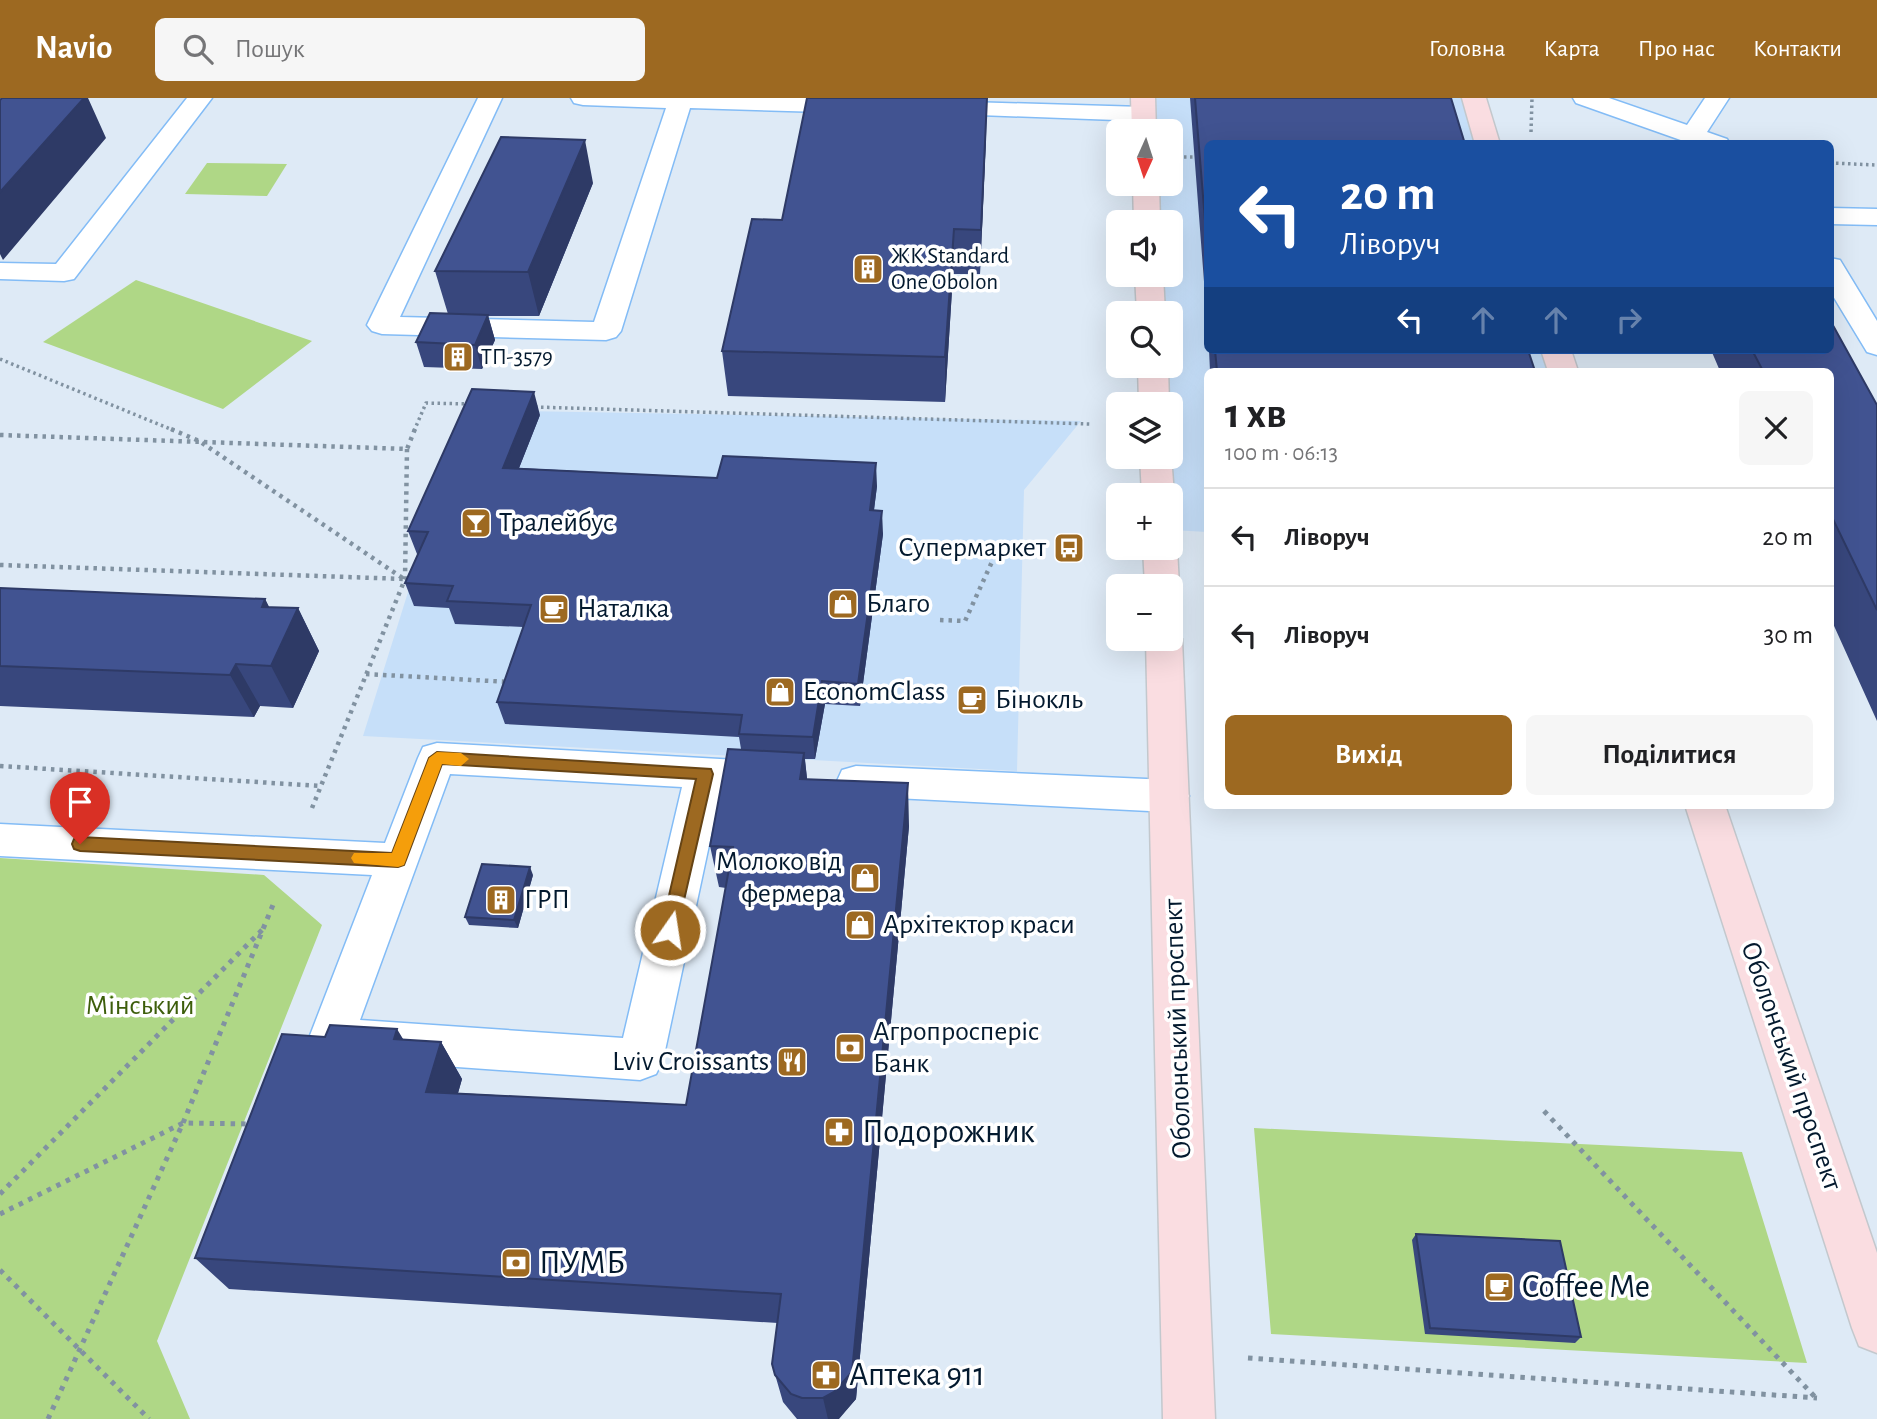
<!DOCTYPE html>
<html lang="uk">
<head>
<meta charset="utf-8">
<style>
  :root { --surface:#fff; --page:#f6f6f6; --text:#202124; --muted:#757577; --line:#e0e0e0; --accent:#9d6921 }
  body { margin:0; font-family:"Alegreya Sans",sans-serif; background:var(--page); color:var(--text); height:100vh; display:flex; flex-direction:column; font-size:26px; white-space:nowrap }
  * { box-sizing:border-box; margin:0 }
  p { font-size:23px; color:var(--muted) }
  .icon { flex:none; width:38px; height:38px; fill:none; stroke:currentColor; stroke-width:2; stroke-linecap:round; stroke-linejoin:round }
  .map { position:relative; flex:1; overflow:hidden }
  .drawer { position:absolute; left:1204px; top:270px; width:630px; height:441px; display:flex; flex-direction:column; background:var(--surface); border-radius:10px; box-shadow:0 7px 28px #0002 }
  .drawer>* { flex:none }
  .top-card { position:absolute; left:1204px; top:42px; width:630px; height:214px; border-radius:10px; box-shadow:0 7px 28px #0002; background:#1a4fa0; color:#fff; overflow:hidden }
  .needle { width:46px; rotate:183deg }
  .tools { position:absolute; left:1106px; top:21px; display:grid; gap:14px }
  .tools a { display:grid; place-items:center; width:77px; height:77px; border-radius:10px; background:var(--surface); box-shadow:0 7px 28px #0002; font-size:35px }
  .pin { position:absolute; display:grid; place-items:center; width:60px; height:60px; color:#fff; margin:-72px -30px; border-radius:50% 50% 50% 0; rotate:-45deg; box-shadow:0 0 7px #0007 }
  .pin .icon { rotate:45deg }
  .me { position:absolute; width:77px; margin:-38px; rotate:13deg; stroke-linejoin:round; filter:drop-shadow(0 0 5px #0008) }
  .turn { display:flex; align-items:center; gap:24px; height:147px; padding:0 21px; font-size:32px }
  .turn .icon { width:91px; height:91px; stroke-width:2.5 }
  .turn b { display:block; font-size:49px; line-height:60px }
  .lanes { display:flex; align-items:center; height:66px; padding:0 21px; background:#0003; justify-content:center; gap:35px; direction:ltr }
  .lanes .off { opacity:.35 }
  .round { display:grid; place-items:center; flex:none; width:74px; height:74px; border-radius:10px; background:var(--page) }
  .overview { display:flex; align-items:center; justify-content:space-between; height:119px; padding:0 21px }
  h1 { font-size:42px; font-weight:700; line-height:52px }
  .primary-button { display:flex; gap:14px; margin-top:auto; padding:14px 21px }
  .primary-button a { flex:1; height:80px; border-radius:10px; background:var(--accent); color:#fff; font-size:28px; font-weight:700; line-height:80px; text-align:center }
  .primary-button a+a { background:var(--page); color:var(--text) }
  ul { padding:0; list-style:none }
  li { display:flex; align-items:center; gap:21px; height:98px; padding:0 21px; border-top:2px solid var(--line) }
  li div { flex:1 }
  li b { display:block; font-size:26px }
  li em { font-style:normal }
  header { display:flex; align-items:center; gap:42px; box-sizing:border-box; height:98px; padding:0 35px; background:var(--accent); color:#fff }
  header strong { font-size:33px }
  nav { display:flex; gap:38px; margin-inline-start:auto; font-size:24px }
  .search { width:490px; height:63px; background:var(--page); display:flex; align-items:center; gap:18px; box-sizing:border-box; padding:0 24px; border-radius:10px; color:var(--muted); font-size:26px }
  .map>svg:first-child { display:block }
  .built { fill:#c6dff9 }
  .green { fill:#afd786 }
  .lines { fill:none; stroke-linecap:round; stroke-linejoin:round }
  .minor-casing { stroke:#83bcf6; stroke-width:3 }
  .major-casing { stroke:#c3c8cd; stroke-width:3 }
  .path-far2 { stroke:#8192a1; stroke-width:3.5; stroke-dasharray:2.5 3.5; stroke-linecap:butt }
  .path-far1 { stroke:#8192a1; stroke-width:4.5; stroke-dasharray:3.5 5; stroke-linecap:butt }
  .path { stroke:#8192a1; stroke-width:5; stroke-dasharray:4.5 6; stroke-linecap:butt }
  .minor { fill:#fff; fill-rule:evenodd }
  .major { fill:#fadde1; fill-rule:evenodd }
  .wall { fill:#38477d }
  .shaded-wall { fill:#2e3a66 }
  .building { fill:#415391; stroke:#2e3a66; stroke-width:2 }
  .route { fill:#9d6921; stroke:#664415; stroke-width:2 }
  .slow { fill:#f59e0b }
  .labels { text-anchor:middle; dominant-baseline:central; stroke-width:7; stroke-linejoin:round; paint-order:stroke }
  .far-poi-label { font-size:23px; fill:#03192e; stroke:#fff; text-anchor:start }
  .poi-label { font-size:28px; fill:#03192e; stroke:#fff; text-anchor:start }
  .park-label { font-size:28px; fill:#3d5e0b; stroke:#fff }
  .street-label { font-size:28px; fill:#03192e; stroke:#fff }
  .near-poi-label { font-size:33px; fill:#03192e; stroke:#fff; text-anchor:start }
</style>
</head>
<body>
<header>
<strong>Navio</strong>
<div class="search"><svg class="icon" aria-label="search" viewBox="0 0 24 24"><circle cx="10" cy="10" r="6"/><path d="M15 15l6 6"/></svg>Пошук</div>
<nav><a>Головна</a><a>Карта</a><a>Про нас</a><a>Контакти</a></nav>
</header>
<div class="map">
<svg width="1877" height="1321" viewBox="0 0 1877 1321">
  <rect width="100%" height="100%" fill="#deeaf6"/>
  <path class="built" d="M1153,0H1462L1476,45L1208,46V252H1543L1549,273H1208L1207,434L1172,432L1169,359L1171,306H1166L1165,268H1171V215H1162L1161,177H1171V124H1158L1156,86H1171V33H1154Z
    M465,312L1081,323L1024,392L1017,673L363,638Z"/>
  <path class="green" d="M207,65L287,66L267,98L185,96Z
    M136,182L312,243L223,311L43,244Z
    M0,760L264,777L322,827L157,1243L190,1321H0Z
    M1254,1030L1742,1054L1807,1265L1271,1236Z"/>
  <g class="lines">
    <g class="minor-casing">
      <path id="minor" d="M187,0H212L74,181L64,183L0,181V165L56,166Z
        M478,0H502L400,219L594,224L666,10L583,7L574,5L571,0H834L866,3L869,8L866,13L857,15L690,10L621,233L616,239L606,242L382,236L372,233L367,227Z
        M1573,0H1609L1687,27L1705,0H1729L1707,34L1727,41L1730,46H1692L1576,5Z
        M935,3L1143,9L1152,11L1155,16L1152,21L1143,23L926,15L923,10L926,5Z
        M1830,110L1877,111V127L1830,126Z
        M1830,160L1840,162L1877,223V257L1867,254L1830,193Z
        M437,645L775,664L789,668L794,679L789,690L775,694L721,691L663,962L656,976L640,982L331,960L315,954L309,940L372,777L0,758V726L385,745L418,660L423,649ZM450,676L682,689L623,940L360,922Z
        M856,668L1169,682L1183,687L1189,698L1183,709L1169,714L856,698L842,694L837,683L842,672Z"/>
    </g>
    <g class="major-casing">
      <path id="major" d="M1131,0H1155L1156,33H1132Z
        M1462,0H1486L1500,46H1475Z
        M1133,86H1159L1160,124H1134Z
        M1135,177H1163L1165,215H1137Z
        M1541,252H1571L1578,273H1548Z
        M1138,268H1168L1169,306H1139Z
        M1171,357L1174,397L1171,403V397H1142L1140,359Z
        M1171,441L1177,450L1179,488L1171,498V488H1145L1143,450H1171Z
        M1171,530L1177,532L1182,541L1215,1321H1163L1146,541H1171Z
        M1685,707H1725L1877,1155V1255L1859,1248L1852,1230Z"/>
    </g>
    <path class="path-far2" d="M1531,34L1532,0
      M1178,59H1193
      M1830,65L1877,67
      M0,261L175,333
      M535,309L1090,326
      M414,333L426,305L470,306"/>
    <path class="path-far1" d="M171,331L199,343L404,481
      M0,337L407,351L415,331
      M0,467L405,481
      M940,522L965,523L996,455
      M366,576L509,584
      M0,668L321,688
      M312,710L405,481L407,351"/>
    <path class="path" d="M1544,1013L1816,1300
      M0,1096L262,832
      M0,1116L183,1025L251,1026
      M0,1172L149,1321
      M1248,1260L1817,1300
      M48,1321L183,1025L275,802"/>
    <use href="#minor" class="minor"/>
    <use href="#major" class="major"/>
  </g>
  <path class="wall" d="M1190,0H1451L1208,46V236Z
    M986,39L980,176H953L945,304L728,298L722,253L782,122Z
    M593,85L539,218H488L495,242L482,271L424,269L416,244L448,216L435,173Z
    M1209,252H1528L1535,273H1210Z
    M1711,252H1830L1877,307V623L1830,519V273H1720Z
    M540,317L519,370L877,388L874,412L883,436L860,608L825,606L815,661H805L807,681L909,728L856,1301L838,1321H797L783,1304L772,1266L778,1225L229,1191L195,1160L325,939L441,944L462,981L458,995L686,1007L726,790L719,789L710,748L741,651L739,639L505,626L497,604L523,529L455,526L449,510L414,508L405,485L418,456H417L408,433Z
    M0,490L265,501L269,509L298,510L319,553L293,610L260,608L254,619L0,608Z
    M533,777L518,830L469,827L465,819Z
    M1416,1136L1581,1239L1575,1245L1425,1236L1412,1142Z"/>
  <path class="shaded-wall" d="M84,0H88L106,40L3,162L0,156V94Z
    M987,0L986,39L980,176L981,132Z
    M585,42L593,85L539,218L528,174Z
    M954,131L953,176L945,304V259Z
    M488,217L495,242L482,271L475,247Z
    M534,294L540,317L510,393L503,370Z
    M876,365L877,388L871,435L870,412Z
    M882,413L883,436L860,608L858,586Z
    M265,501L284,539L298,510L319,553L293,610L271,568L262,509Z
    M236,566L260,608L254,619L230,577Z
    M822,583L825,606L815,661L813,639Z
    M804,655L809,697L800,681Z
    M908,685L909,728L856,1301L839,1321H828L823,1300Z
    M530,769L533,777L518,830L514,822Z
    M397,931L420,969L394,941Z
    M441,944L462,981L448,1030L426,994Z"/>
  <path class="building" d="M2,0H84L0,94V2Z
    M807,0H987L981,132L954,131L945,259L722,253L752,121L782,122Z
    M1195,0H1451L1465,46H1208V159Z
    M501,39L585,42L528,174L435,173Z
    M430,215L488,217L475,247L416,244Z
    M1830,222L1877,307V512L1830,415V273H1763L1752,252H1830Z
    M1215,252H1528L1535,273H1217Z
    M472,291L534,294L503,370L717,380L723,358L876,365L870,412L882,413L858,586L822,583L813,639L739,636L742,617L497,604L531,507L447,503L453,488L405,485L428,434L408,433Z
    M0,490L265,501L262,509L298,510L271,568L236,566L230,577L0,568Z
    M728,651L804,655L800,681L908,685L852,1274L834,1294L823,1300H802L791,1296L775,1277L772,1266L781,1196L195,1160L282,936L325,939L330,927L397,931L394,941L441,944L426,994L686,1007L733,749L710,748Z
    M482,766L530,769L514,822L465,819Z
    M1416,1136L1560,1143L1581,1239L1430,1230Z"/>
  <path class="route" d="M437,654L711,671L713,676L676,837L670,839L664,837L661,832L696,681L442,666L406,762L404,767L398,769L80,753L74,751L72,746L74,741L80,739L392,755L429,660Z"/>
  <path class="slow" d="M437,654L461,655L469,661L461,668L442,666L404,767L398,769L354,765L351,760L354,755H392L429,660Z"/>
  <defs>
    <g id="building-square" transform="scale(1.575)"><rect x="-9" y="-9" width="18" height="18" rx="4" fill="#9d6921" stroke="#fff"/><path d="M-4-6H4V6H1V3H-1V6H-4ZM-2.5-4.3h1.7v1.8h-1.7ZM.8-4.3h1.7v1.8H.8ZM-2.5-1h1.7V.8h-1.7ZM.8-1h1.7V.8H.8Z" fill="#fff"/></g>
    <g id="bar-square" transform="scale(1.575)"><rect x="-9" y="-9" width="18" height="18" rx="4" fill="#9d6921" stroke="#fff"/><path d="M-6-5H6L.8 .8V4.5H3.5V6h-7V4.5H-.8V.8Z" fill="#fff"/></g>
    <g id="bus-square" transform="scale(1.575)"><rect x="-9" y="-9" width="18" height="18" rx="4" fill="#9d6921" stroke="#fff"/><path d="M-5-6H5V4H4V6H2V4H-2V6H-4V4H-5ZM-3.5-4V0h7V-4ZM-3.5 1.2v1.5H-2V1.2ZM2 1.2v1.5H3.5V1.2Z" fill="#fff"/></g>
    <g id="shop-square" transform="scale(1.575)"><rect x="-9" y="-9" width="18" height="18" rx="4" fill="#9d6921" stroke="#fff"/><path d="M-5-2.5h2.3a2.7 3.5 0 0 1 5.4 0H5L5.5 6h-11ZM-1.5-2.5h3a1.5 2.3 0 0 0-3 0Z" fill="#fff"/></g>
    <g id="cafe-square" transform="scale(1.575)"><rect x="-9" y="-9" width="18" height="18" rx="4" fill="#9d6921" stroke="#fff"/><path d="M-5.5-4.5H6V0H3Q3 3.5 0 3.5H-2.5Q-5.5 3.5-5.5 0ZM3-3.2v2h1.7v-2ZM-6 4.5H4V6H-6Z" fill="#fff"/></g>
    <g id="bank-square" transform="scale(1.575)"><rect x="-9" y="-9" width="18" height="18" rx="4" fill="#9d6921" stroke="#fff"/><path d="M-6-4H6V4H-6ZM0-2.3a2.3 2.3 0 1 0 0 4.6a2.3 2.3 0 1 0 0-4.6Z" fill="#fff"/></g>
    <g id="restaurant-square" transform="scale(1.575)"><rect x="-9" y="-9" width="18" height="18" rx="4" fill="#9d6921" stroke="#fff"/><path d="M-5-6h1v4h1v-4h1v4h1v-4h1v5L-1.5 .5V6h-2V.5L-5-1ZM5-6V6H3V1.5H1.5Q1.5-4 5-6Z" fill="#fff"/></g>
    <g id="pharmacy-square" transform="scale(1.575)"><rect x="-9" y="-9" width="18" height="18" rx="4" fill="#9d6921" stroke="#fff"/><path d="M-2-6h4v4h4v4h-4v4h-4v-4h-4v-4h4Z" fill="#fff"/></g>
  </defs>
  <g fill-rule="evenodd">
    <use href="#building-square" x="868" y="171"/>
    <use href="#building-square" x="458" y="259"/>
    <use href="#bar-square" x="476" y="425"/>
    <use href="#bus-square" x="1069" y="450"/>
    <use href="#shop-square" x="843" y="506"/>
    <use href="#cafe-square" x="554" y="511"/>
    <use href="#shop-square" x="780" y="594"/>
    <use href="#cafe-square" x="972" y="602"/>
    <use href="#shop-square" x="865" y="780"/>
    <use href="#building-square" x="501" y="802"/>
    <use href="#shop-square" x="860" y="827"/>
    <use href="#bank-square" x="850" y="950"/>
    <use href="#restaurant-square" x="792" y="964"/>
    <use href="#pharmacy-square" x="839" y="1034"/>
    <use href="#bank-square" x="516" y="1165"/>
    <use href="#cafe-square" x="1499" y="1189"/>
    <use href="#pharmacy-square" x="826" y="1277"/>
  </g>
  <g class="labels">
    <g class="far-poi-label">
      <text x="891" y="158">ЖК Standard<tspan x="891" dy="26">One Obolon</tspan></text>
      <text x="481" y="259">ТП-3579</text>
    </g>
    <g class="poi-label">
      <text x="499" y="425">Тралейбус</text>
      <text x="1046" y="450" text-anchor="end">Супермаркет</text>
      <text x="866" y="506">Благо</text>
      <text x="577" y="511">Наталка</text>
      <text x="803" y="594">EconomClass</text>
      <text x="995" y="602">Бінокль</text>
      <text x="842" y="764" text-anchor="end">Молоко від<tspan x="842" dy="32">фермера</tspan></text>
      <text x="524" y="802">ГРП</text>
      <text x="883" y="827">Архітектор краси</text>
      <text x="873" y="934">Агропросперіс<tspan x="873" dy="32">Банк</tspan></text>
      <text x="769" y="964" text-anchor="end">Lviv Croissants</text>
    </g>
    <g class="park-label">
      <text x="140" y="908">Мінський</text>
    </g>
    <g class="street-label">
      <text transform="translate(1178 931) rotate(-92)">Оболонський проспект</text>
      <text transform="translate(1791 968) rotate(71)">Оболонський проспект</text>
    </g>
    <g class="near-poi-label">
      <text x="862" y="1034">Подорожник</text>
      <text x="539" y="1165">ПУМБ</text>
      <text x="1522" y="1189">Coffee Me</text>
      <text x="849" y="1277">Аптека 911</text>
    </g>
  </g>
</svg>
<div class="tools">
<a><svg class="needle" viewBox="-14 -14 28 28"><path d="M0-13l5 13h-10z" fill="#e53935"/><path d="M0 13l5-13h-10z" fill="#757577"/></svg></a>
<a><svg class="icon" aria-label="sound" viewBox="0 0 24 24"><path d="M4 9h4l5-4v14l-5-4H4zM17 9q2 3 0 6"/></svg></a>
<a><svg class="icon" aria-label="search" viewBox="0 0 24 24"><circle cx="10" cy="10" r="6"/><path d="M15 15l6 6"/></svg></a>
<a><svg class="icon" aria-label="layers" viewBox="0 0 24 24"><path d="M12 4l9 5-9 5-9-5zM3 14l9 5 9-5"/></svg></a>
<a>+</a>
<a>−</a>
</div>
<div class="pin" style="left:80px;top:746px;background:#d93025"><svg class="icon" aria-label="arrive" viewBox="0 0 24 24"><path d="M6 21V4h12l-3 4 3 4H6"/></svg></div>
<svg class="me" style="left:670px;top:832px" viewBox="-20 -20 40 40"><circle r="17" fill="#9d6921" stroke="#fff" stroke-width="3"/><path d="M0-11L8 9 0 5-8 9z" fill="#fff"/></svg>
<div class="top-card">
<div class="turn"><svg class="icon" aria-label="left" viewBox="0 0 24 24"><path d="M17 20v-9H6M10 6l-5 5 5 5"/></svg><div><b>20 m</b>Ліворуч</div></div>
<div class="lanes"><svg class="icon" aria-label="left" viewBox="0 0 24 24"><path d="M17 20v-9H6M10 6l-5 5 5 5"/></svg><svg class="icon off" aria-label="ahead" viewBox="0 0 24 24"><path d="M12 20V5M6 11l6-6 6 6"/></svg><svg class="icon off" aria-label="ahead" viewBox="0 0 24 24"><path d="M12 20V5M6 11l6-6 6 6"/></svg><svg class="icon off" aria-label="right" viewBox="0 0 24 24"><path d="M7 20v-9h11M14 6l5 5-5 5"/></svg></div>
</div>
<section class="drawer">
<div class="overview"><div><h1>1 хв</h1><p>100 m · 06:13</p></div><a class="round"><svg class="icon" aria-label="close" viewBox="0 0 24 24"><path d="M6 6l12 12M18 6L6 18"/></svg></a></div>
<ul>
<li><svg class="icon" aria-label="left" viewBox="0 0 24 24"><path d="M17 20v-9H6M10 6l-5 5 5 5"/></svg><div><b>Ліворуч</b></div><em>20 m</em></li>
<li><svg class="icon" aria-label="left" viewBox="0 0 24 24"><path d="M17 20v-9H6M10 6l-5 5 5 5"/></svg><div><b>Ліворуч</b></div><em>30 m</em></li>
</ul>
<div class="primary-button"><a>Вихід</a><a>Поділитися</a></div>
</section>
</div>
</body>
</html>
